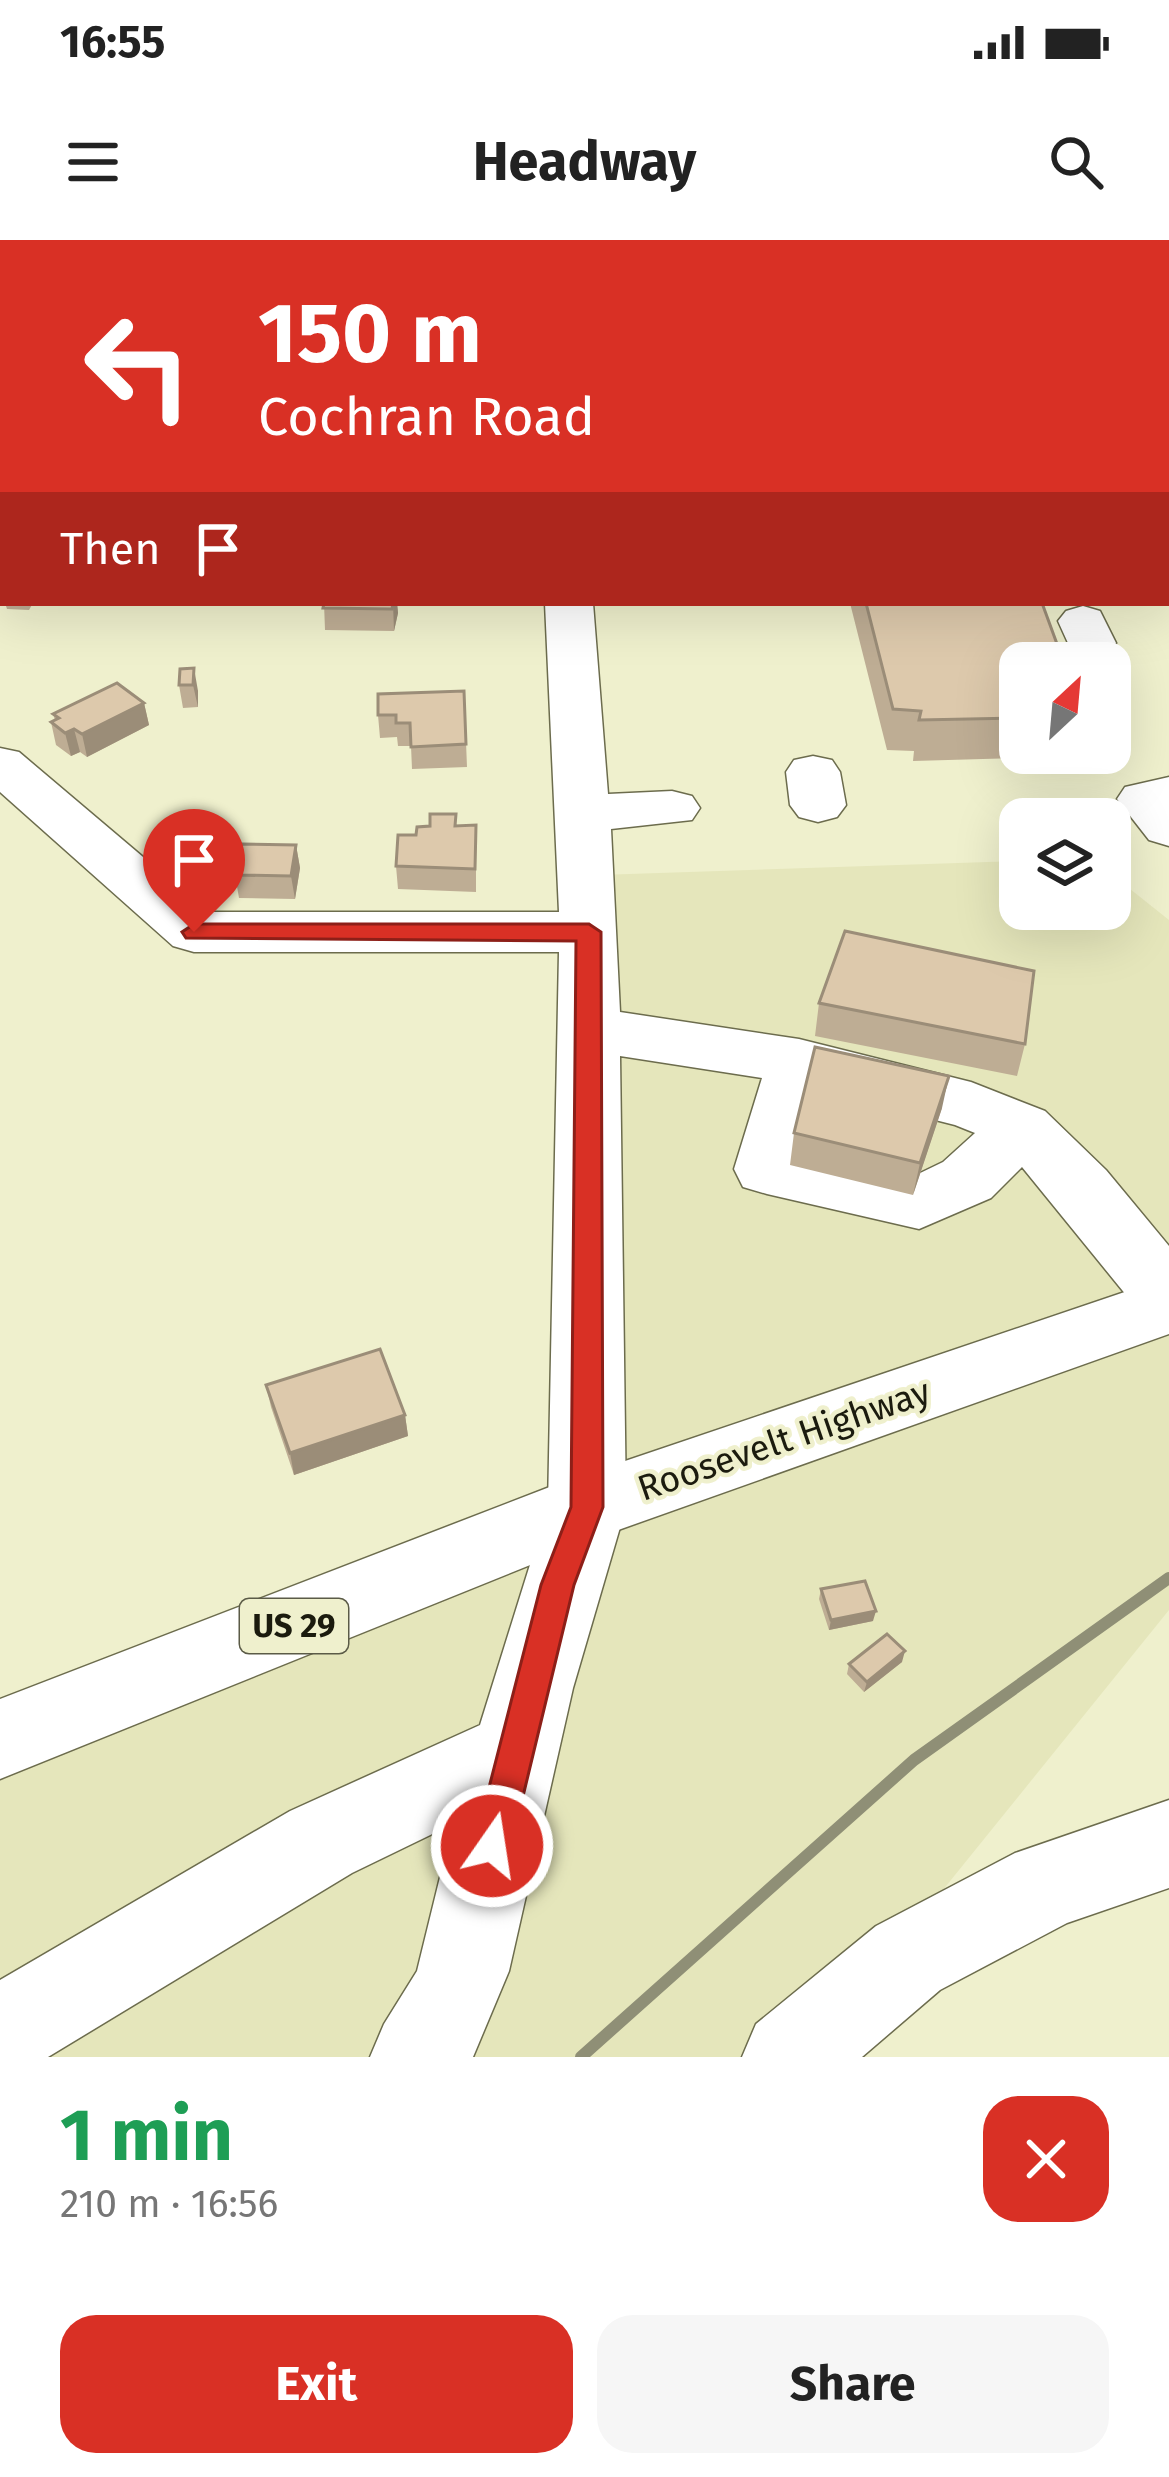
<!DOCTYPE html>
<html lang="en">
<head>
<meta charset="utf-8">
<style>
  :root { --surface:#fff; --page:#f6f6f6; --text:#222; --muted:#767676; --accent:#d93025 }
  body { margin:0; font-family:"Fira Sans",sans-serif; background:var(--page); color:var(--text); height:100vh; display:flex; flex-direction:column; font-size:45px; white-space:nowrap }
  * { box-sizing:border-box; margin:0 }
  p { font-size:39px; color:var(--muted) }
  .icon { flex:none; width:66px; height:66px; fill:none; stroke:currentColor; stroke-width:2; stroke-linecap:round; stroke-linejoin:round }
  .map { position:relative; height:1817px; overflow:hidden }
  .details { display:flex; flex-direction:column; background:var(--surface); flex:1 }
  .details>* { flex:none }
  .banner { position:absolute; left:0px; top:0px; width:1170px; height:366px; box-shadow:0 12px 48px #0002; background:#d93025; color:#fff; overflow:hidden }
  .needle { width:78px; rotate:26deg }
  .buttons { position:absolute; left:999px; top:402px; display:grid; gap:24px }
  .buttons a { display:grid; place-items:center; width:132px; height:132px; border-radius:24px; background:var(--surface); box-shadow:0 12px 48px #0002; font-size:60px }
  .pin { position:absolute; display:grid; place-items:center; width:102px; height:102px; color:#fff; margin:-123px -51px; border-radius:50% 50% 50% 0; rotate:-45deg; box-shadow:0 0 12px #0007 }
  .pin .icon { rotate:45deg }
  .me { position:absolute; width:132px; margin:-66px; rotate:13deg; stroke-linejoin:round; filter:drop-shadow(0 0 9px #0008) }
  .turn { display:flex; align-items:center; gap:42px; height:252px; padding:0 60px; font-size:54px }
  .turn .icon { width:156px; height:156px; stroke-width:2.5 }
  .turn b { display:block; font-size:84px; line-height:102px }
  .then { display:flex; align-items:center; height:114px; padding:0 60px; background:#0003; gap:24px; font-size:45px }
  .round { display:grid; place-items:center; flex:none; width:126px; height:126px; border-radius:36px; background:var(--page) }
  .headline { display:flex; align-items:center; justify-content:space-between; height:204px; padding:0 60px }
  h1 { font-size:72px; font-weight:700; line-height:90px; color:#1e9e55 }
  .action { display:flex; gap:24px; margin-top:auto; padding:24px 60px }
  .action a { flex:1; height:138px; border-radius:36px; background:var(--accent); color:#fff; font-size:48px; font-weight:700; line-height:138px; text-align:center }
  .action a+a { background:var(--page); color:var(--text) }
  .status { display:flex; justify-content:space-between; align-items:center; height:84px; padding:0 60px; background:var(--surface); direction:ltr }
  .status svg { height:33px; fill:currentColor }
  header { display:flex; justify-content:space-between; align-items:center; height:156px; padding:0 60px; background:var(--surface); font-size:54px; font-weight:700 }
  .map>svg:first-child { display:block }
  .built { fill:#e5e6bb }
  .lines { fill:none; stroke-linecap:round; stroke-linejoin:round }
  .minor-casing { stroke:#6c6c4d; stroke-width:3 }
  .major-casing { stroke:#6c6c4d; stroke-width:3 }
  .minor { fill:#fff; fill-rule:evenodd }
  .major { fill:#fff; fill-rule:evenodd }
  .rail { stroke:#8f8f76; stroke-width:12 }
  .wall { fill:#bead94 }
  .shaded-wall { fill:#9b8d78 }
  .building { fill:#ddc9ac; stroke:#9b8d78; stroke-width:3 }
  .route { fill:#d93025; stroke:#8d1f18; stroke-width:3 }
  .labels { text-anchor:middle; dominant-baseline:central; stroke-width:9; stroke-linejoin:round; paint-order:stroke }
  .shield { fill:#eff0cd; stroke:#5b5b47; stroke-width:3 }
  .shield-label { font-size:33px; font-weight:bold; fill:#1b1b0e }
  .street-label { font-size:36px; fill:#1b1b0e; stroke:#eff0cd }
</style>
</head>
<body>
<div class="status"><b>16:55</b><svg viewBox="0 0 49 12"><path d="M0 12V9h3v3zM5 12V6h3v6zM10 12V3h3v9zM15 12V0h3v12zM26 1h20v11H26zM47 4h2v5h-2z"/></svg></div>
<header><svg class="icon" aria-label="menu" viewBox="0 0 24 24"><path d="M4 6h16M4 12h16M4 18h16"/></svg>Headway<svg class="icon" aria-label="search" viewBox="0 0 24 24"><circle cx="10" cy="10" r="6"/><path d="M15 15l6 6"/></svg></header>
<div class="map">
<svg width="1169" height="1817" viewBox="0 0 1169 1817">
  <rect width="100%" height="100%" fill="#eff0cd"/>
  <path class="built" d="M1020,621V669H1110V633L1169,680V1370L808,1817H0V1531L576,1236L599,635Z"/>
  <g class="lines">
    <g class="minor-casing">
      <path id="minor" d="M183,0H231L233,3H185Z
        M428,0H466L427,3Z
        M496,0H534L495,3Z
        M576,0H614V3H576Z
        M689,0H727V3H689Z
        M899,0H937V3H899Z
        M985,0H1023L1024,3H986Z
        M1035,0H1073V3H1035Z
        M1167,207H1169V233H1167Z
        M545,363H593L608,554L672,551L692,556L700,568L692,580L611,589L620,772L799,799L971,842L1045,871L1106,930L1169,1006V1085L1144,1077L1022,927L991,958L919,989L767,954L743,947L734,929L762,838L620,816L626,1267L573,1448L509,1731L473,1817H370L384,1784L417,1731L453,1584L352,1633L48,1817H0V1740L290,1571L480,1485L548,1267L559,712H194L173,706L0,552V508L19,512L208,672H559ZM821,851L955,885L975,893L943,922L914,936L802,912Z
        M1083,366L1100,371L1116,403L1109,414L1091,418L1073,414L1058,381L1066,371Z
        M813,516L832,520L840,532L846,565L837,577L818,582L799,577L790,565L786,532L794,520Z
        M1169,537V606L1149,600L1117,559L1125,547Z
        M1169,1560V1648L1067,1683L940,1750L862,1817H742L756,1784L876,1686L1015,1613Z"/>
    </g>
    <g class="major-casing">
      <path id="major" d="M1169,1037V1094L607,1294L0,1539V1459L560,1243Z"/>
    </g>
    <use href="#minor" class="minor"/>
    <use href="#major" class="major"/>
    <path class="rail" d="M581,1817L914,1520L1169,1338"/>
  </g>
  <path class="wall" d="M5,363H33L29,370L7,369Z
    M324,363H397L398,373L394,391L325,390Z
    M850,363H1042L1020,423V513H1056L1055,517L913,521L914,511L887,510Z
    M180,429L198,451V467L183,468L179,445Z
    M464,451L467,527L412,529L411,506H398L397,497L380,498L378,475Z
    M144,463L149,485L87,517L80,512L71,516L56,505L51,482L55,480L53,474Z
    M456,585H476V652L398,649L396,626L416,595Z
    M296,605L300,628L295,659L239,658L235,635Z
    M819,763L1025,804L1017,836L815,796Z
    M942,868L913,955L790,925L794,893Z
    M266,1145L405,1175L408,1196L294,1235L271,1167Z
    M821,1349L873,1381L829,1390L819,1359Z
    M902,1422L864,1452L847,1434L849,1424Z"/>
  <path class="shaded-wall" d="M393,363H397L398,373L394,391Z
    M194,428L198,451V467L193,445Z
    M144,463L149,485L87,517L82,494Z
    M74,489L80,512L71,516L65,493Z
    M296,605L300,628L295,659L291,636Z
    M949,836L942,868L913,955L920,923Z
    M405,1175L408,1196L294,1235L290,1213Z
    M876,1371L873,1381L829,1390L831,1380Z
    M905,1411L902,1422L864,1452L867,1442Z"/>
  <path class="building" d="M324,363H393L392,369L323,368Z
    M866,363H1042L1064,423H1020V478L919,480L921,471L893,469Z
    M194,428L193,445H179L180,429Z
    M117,443L144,463L82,494L74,489L65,493L51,482L59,478L53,474Z
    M464,451L466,504L411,507L410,483H396V475H378V454Z
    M430,574H456L455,586L476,585L475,629L396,626L398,595H416L417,587L430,586Z
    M242,604L296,605L291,636L235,635Z
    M845,691L1034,731L1025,804L819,763Z
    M815,807L949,836L920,923L794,893Z
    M380,1109L405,1175L290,1213L266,1145Z
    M865,1341L876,1371L831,1380L821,1349Z
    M887,1394L905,1411L867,1442L849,1424Z"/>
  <path class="route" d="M194,684H589L601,692L603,1267L574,1345L511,1606L505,1619L492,1624L479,1619L474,1606L541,1345L571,1267L576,701L186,698L182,692Z"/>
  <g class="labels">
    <rect class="shield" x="240" y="1359" width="108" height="54" rx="9"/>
    <g class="shield-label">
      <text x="294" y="1386">US 29</text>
    </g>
    <g class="street-label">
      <text transform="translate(784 1200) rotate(-19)">Roosevelt Highway</text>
    </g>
  </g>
</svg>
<div class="buttons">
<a><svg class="needle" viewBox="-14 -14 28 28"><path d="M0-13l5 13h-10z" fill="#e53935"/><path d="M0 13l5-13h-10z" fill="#767676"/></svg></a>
<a><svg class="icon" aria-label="layers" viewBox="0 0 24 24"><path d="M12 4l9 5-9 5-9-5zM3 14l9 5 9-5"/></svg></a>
</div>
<div class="pin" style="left:194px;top:692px;background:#d93025"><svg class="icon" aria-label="arrive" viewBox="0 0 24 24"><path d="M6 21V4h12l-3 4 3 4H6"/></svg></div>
<svg class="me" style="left:492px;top:1606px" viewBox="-20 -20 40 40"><circle r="17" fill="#d93025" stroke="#fff" stroke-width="3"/><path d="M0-11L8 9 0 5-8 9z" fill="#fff"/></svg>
<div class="banner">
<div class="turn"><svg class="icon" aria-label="left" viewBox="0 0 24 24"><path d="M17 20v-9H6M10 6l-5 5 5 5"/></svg><div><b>150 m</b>Cochran Road</div></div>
<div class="then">Then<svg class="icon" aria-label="arrive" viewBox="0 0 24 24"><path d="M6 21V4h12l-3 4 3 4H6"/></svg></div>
</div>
</div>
<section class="details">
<div class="headline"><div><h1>1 min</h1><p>210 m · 16:56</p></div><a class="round" style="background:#d93025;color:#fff"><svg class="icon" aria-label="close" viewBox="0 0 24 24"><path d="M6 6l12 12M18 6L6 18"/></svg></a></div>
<div class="action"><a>Exit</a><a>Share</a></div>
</section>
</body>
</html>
